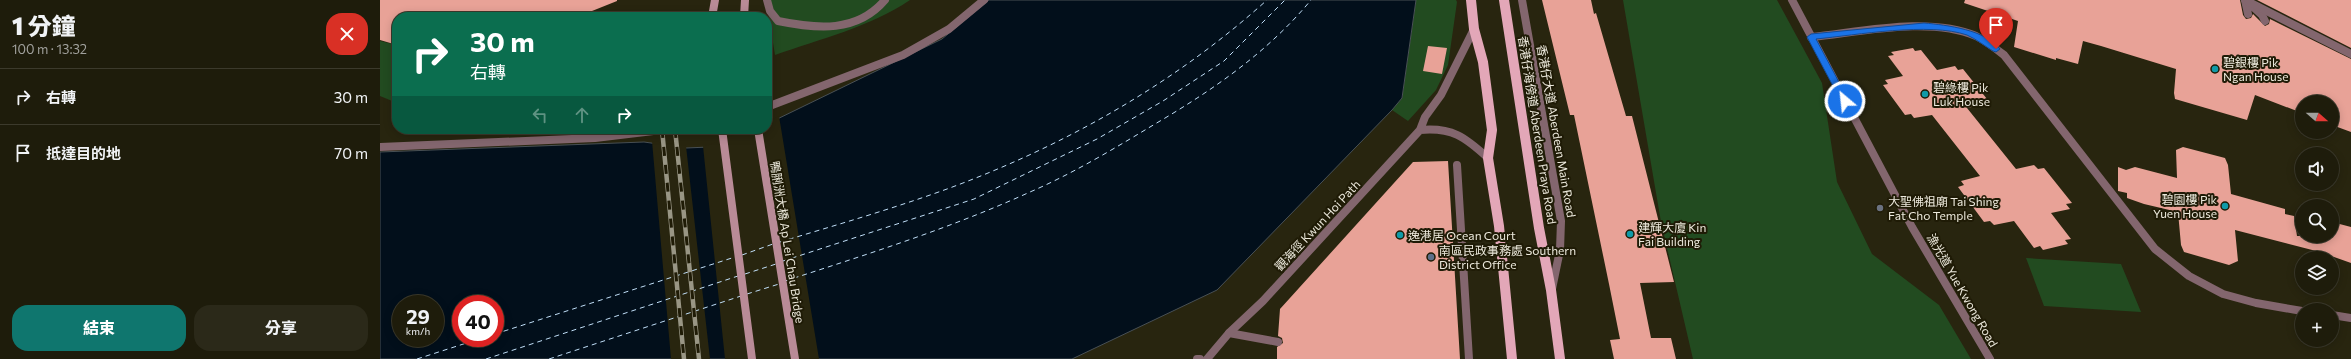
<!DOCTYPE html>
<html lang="zh-TW">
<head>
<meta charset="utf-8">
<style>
  :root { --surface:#1e1c0b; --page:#2b2919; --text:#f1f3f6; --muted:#a1a19d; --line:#3c3a2c; --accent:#0f766e }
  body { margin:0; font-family:Commissioner,"Noto Sans TC",sans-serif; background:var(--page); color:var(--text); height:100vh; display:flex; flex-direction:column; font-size:15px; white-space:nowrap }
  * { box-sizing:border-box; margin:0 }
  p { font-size:13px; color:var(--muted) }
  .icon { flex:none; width:22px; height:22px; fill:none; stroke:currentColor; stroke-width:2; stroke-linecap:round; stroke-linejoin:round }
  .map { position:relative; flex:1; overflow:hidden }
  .drawer { display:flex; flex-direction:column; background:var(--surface); width:380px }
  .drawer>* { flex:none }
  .top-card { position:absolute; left:12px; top:12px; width:380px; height:122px; border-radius:16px; box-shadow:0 2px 10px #0003,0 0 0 1px var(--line); background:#0b6e4f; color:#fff; overflow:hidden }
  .needle { width:26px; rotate:110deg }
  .tools { position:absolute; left:1915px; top:95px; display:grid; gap:8px }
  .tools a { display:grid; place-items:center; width:44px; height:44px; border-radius:50%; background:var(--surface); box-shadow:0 2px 10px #0003,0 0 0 1px var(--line); font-size:20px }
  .speed { position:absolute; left:12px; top:295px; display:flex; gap:8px; font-size:20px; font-weight:700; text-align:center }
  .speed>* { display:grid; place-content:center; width:52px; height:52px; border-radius:50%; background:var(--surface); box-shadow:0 2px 10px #0003,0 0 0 1px var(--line); line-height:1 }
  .speed small { font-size:10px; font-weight:400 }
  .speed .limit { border:6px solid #d22; background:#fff; color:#111 }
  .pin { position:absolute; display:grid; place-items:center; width:34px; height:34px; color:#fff; margin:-41px -17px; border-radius:50% 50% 50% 0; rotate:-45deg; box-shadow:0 0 4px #0007 }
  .pin .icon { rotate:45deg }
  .me { position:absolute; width:44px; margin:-22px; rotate:332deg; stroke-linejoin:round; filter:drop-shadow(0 0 3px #0008) }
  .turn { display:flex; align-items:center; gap:14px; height:84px; padding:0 12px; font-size:18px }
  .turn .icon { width:52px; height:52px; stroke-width:2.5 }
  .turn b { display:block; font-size:28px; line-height:34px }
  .lanes { display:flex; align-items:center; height:38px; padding:0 12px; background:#0003; justify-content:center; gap:20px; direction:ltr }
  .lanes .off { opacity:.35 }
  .round { display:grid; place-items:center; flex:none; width:42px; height:42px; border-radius:16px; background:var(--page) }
  .head { display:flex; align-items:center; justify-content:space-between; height:68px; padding:0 12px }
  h1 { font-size:24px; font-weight:800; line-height:30px }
  .action { display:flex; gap:8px; margin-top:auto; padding:8px 12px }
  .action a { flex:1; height:46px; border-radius:16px; background:var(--accent); color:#fff; font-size:16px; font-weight:800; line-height:46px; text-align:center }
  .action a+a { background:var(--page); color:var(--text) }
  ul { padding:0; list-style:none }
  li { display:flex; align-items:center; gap:12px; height:56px; padding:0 12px; border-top:1px solid var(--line) }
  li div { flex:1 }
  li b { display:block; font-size:15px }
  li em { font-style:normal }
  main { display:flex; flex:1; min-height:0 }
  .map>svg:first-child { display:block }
  .green { fill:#224b20 }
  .water { fill:#020f1b; stroke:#485055; fill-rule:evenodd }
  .pier { fill:#28250f }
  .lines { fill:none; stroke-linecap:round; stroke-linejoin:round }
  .ferry { stroke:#c1dff8; stroke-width:1; stroke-dasharray:5 4; stroke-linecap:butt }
  .building { fill:#e8a297 }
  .service { stroke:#83666e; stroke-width:8 }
  .pedestrian { stroke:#83666e; stroke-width:8 }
  .minor { stroke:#83666e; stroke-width:8 }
  .tertiary { stroke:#83666e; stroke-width:8 }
  .secondary { stroke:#b98b97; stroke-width:8 }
  .primary { stroke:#e3a7b8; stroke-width:10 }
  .rail-casing { stroke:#999685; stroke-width:4.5 }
  .rail { stroke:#1f1b06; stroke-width:3; stroke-dasharray:9; stroke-linecap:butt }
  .route { fill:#1a73e8; stroke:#114b97 }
  .culture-dot { fill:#0f9aa8; stroke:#1f1b06; stroke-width:1.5 }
  .worship-dot { fill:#6b7280; stroke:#1f1b06; stroke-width:1.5 }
  .service-dot { fill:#5c6f8a; stroke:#1f1b06; stroke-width:1.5 }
  .labels { text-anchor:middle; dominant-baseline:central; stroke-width:4; stroke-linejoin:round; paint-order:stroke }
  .poi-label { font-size:12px; fill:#ece9dc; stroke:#1f1b06; text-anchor:start }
  .street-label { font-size:12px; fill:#ece9dc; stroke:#1f1b06 }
</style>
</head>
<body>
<main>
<section class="drawer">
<div class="head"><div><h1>1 分鐘</h1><p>100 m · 13:32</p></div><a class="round" style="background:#d93025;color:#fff"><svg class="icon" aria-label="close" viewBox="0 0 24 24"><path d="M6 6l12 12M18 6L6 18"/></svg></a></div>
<ul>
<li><svg class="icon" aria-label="right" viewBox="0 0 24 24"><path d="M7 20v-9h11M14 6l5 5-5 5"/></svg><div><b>右轉</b></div><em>30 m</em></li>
<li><svg class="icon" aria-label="arrive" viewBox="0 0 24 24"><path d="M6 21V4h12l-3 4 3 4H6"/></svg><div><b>抵達目的地</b></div><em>70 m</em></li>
</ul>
<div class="action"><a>結束</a><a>分享</a></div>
</section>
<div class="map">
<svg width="1971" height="359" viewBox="0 0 1971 359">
  <rect width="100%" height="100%" fill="#28250f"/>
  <path class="green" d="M386,0H530C490,27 440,39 395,55Z
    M1036,0H1076L1077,2L1068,65L1056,90L1028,121L1012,110L1022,98Z
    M1243,0H1397L1442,83L1457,182L1492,254L1559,305L1591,359H1313L1281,222Z
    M0,41L17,45V103L0,96Z
    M1646,258L1741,264L1761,312L1664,306Z"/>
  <path class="water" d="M609,0H1036L1022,98L1012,110L837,290L692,359H0V152L264,142L306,148L329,147L387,129V124L562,39ZM21,304H55V338H21ZM81,304H115V338H81Z"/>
  <path class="pier" d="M399,116L439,359H345L323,146L329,145L369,129H387V122Z
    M272,141L306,146L330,359H291Z"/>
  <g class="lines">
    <path class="ferry" d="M400,242C456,225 512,209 567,189C684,146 794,84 887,0
      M362,255L393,244
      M403,261L594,199L717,139L783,101L844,61L905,0
      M365,274L396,264
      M405,281C488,254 571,228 650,192C694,173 735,148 775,124C833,90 888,52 931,0
      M367,294L399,284
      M115,334L355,257
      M37,359L102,338
      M106,359L358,276
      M169,359L361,296"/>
  </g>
  <path class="building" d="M0,0H237V1L197,17H17V45L0,40Z
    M1162,0H1211L1214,14L1216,13L1246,116H1252L1294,282L1260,283L1271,338H1291L1296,359H1234L1230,340L1240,339L1229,284L1194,115H1190Z
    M1585,0H1860L1863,15L1866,19L1871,18L1873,14L1885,26L1889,24L1890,19L1971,59V132L1952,125V102H1922V113L1875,95L1867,120L1795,99L1794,93L1796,69L1721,46L1703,41L1698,64L1676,58V60L1634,47L1638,21L1584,3Z
    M1877,0H1971V48Z
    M1048,46L1067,48L1062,74L1043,71Z
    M1533,48L1535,51L1541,50L1557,70L1575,66L1578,70L1583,69L1607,99L1602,100L1605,104L1587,108L1636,169L1654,165L1658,169L1664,168L1692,203L1686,204L1690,209L1671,213L1691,239L1685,240L1688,244L1663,250L1660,246L1654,248L1634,221L1614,225L1610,221L1604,222L1578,187L1584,185L1581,181L1600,176L1552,115L1534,118L1531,114L1525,115L1503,85L1508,84L1505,80L1523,76L1508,56L1514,55L1511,52Z
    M1803,147L1845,158L1848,165L1851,194L1905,209V214L1914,216L1917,236H1952V222L1971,227V263L1940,252L1855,230L1858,261L1849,265L1804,252L1801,245L1798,212L1764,204L1747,198V193L1738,191V167L1746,170L1755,167L1797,178L1796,150Z
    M1068,161L1080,359H897V347L903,343L902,338L898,336L900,309L1033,162Z"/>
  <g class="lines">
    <path class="service" d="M1865,0L1868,14
      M1869,3L1882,15L1885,21
      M1431,37C1481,32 1549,16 1596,36C1606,41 1615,48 1624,55L1775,249L1809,276L1843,294L1876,303L1922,311
      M1952,315L1971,318
      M827,359L849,333L898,342"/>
    <path class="pedestrian" d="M387,0L390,11L398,21C437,29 477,33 505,0
      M387,107L523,55L569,29L604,0
      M0,147L215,138L290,129
      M1077,165L1089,359
      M817,359H820"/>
    <path class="minor" d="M1142,0L1181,221L1180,250L1172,289
      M1040,130C1072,127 1085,137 1108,158
      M849,333L883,301L1040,130L1045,117L1061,95L1094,29"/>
    <path class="tertiary" d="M1412,0L1532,227L1610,359
      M1865,0L1971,54"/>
    <path class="secondary" d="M332,17L335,0
      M364,17L365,0
      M342,129L372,359
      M378,129L415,359"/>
    <path class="primary" d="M1091,0L1094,29L1103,62L1112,130L1108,158L1119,226L1132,359
      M1124,0L1159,228L1171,290L1180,359"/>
    <g class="rail-casing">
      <path id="rail" d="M282,129L304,359
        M295,129L319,359"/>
    </g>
    <use href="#rail" class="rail"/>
  </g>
  <path class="route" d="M1544,23C1567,25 1606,30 1620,49L1616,52L1613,51C1605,46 1596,39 1587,35C1549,22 1477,35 1436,39L1469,101L1465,104L1462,103L1427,37L1431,34Z"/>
  <g class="culture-dot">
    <circle cx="1835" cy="69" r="4"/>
    <circle cx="1545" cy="94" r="4"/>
    <circle cx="1845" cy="206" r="4"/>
    <circle cx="1250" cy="234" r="4"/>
    <circle cx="1020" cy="235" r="4"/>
  </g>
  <circle class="worship-dot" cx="1500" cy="208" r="4"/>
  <circle class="service-dot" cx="1051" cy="257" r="4"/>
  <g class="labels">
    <g class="poi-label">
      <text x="1843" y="62">碧銀樓 Pik<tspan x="1843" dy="14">Ngan House</tspan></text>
      <text x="1553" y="87">碧綠樓 Pik<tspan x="1553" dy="14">Luk House</tspan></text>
      <text x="1837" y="199" text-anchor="end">碧園樓 Pik<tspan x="1837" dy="14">Yuen House</tspan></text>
      <text x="1508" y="201">大聖佛祖廟 Tai Shing<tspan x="1508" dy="14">Fat Cho Temple</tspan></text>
      <text x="1258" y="227">建輝大廈 Kin<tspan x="1258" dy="14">Fai Building</tspan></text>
      <text x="1028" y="235">逸港居 Ocean Court</text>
      <text x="1059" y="250">南區民政事務處 Southern<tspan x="1059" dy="14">District Office</tspan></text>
    </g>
    <g class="street-label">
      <text transform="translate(1158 130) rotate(81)">香港仔海傍道 Aberdeen Praya Road</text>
      <text transform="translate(1177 131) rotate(80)">香港仔大道 Aberdeen Main Road</text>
      <text transform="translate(937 225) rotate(-47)">觀海徑 Kwun Hoi Path</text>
      <text transform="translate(408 242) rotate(81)">鴨脷洲大橋 Ap Lei Chau Bridge</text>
      <text transform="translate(1583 290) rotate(60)">漁光道 Yue Kwong Road</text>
    </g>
  </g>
</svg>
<div class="tools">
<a><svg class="needle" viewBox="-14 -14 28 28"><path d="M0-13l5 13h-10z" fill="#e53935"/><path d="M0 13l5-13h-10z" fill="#a1a19d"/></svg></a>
<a><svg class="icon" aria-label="sound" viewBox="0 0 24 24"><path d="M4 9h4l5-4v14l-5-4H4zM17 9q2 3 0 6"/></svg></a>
<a><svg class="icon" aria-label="search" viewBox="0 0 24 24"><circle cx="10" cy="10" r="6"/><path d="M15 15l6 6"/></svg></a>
<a><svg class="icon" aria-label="layers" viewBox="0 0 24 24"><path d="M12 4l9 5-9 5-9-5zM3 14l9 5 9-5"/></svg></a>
<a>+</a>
</div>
<div class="speed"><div>29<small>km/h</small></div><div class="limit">40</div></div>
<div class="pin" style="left:1616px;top:49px;background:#d93025"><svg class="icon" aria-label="arrive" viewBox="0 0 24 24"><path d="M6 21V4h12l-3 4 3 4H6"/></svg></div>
<svg class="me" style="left:1465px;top:101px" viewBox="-20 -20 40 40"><circle r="17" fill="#1a73e8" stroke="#fff" stroke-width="3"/><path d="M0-11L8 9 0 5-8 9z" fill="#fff"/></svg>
<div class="top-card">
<div class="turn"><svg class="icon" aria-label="right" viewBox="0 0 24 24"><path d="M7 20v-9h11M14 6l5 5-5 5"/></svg><div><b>30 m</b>右轉</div></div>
<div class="lanes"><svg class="icon off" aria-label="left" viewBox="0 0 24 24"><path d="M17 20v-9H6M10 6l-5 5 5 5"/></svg><svg class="icon off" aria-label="ahead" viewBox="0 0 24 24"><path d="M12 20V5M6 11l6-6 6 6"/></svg><svg class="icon" aria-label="right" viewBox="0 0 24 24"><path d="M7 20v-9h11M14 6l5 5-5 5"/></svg></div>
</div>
</div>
</main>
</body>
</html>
